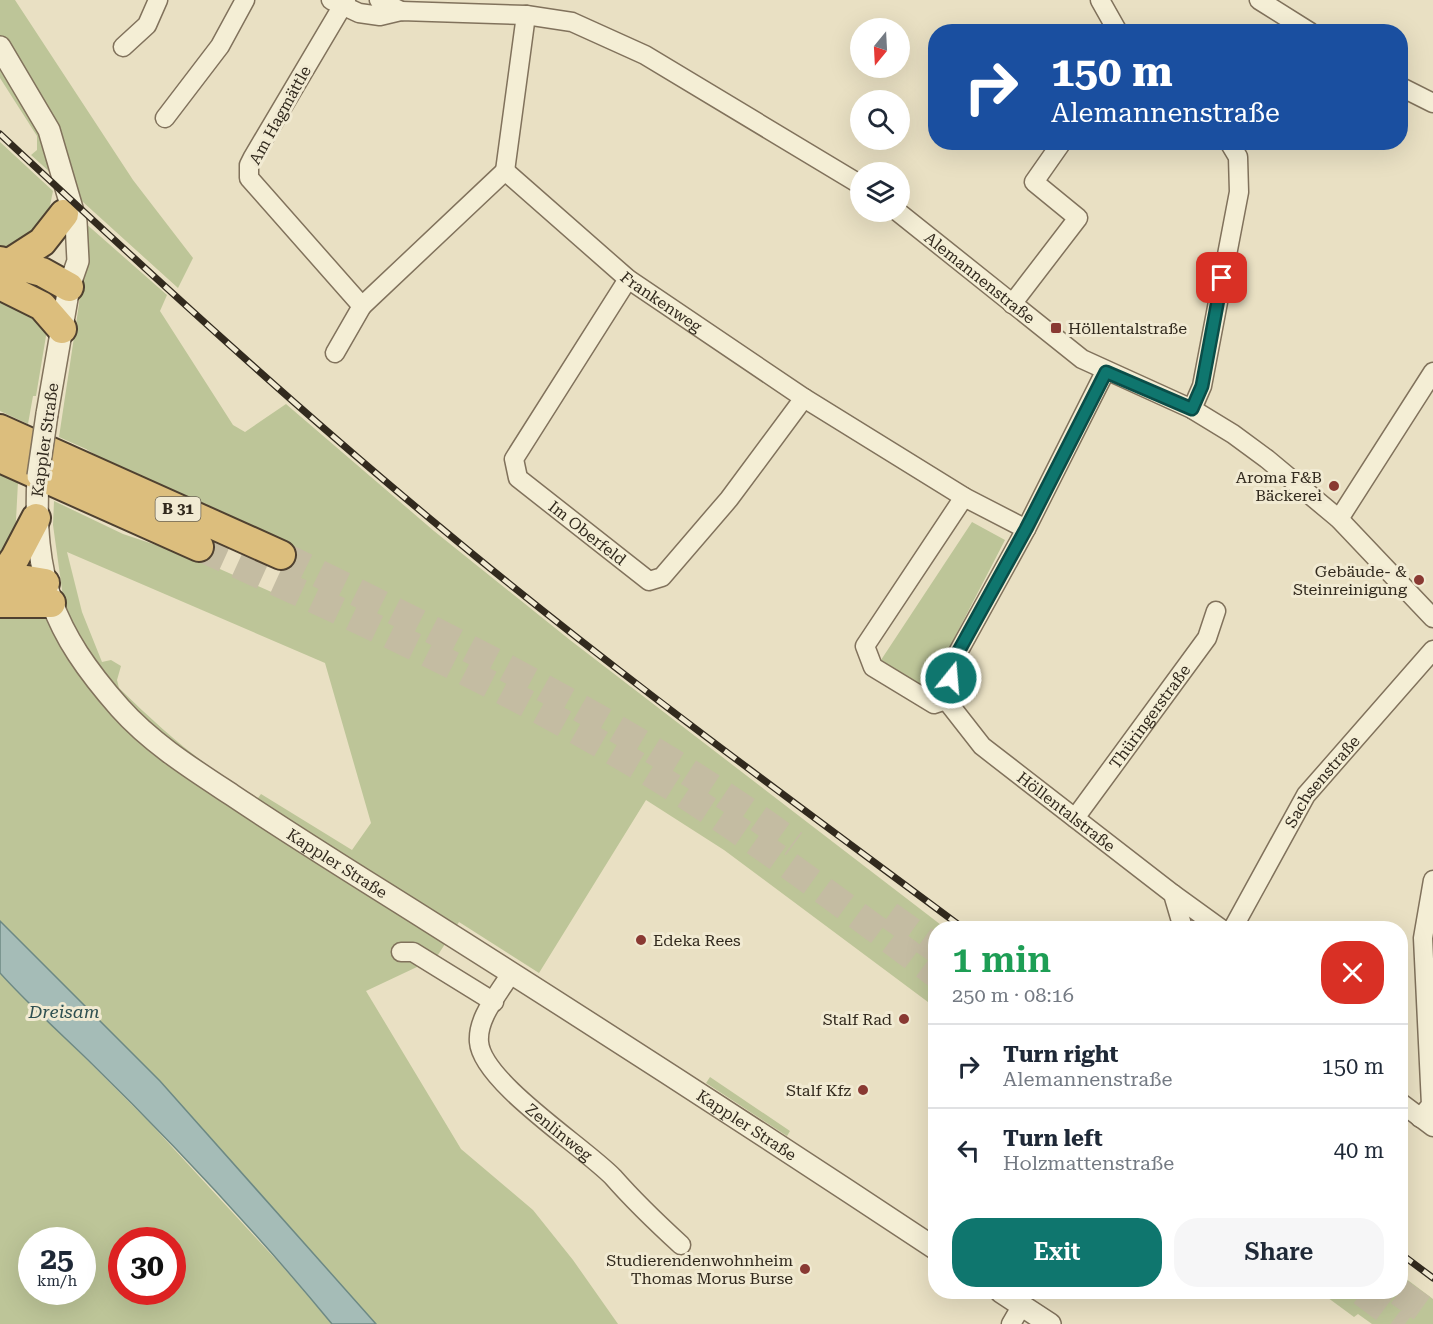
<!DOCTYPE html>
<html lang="en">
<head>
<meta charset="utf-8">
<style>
  :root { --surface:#fff; --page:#f6f6f7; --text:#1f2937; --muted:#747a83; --line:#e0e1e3; --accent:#0f766e }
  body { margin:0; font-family:"Roboto Serif",serif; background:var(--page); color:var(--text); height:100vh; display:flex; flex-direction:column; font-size:22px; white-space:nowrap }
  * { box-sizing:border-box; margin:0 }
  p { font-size:20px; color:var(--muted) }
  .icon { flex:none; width:33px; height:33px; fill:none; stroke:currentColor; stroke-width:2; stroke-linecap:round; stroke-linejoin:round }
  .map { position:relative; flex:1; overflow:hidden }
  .sheet { position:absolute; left:928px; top:921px; width:480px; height:378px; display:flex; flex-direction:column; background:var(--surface); border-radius:24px; box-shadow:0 6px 24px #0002 }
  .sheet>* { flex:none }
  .hud { position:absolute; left:928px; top:24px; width:480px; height:126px; border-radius:24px; box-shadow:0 6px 24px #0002; background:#1a4fa0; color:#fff; overflow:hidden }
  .needle { width:39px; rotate:198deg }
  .buttons { position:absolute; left:850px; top:18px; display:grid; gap:12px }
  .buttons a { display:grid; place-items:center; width:60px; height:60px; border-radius:50%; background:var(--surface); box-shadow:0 6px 24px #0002; font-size:30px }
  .speed { position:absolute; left:18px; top:1227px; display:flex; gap:12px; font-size:30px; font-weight:700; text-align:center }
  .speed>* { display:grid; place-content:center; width:78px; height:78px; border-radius:50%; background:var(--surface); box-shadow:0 6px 24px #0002; line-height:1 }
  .speed small { font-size:15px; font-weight:400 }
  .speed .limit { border:9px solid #d22; background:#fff; color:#111 }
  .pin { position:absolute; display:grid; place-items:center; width:51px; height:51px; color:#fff; margin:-26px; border-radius:12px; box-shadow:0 3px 9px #0006 }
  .me { position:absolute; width:66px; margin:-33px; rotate:17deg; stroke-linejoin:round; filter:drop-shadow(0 0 4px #0008) }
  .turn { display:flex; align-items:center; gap:21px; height:126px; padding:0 24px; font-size:27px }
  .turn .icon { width:78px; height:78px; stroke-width:2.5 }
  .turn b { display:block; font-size:42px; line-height:51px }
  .round { display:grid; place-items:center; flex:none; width:63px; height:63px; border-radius:24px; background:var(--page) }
  .overview { display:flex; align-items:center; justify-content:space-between; height:102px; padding:0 24px }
  h1 { font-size:36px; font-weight:600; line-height:45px; color:#1e9e55 }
  .cta { display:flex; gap:12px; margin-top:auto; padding:12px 24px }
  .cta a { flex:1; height:69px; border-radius:24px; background:var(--accent); color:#fff; font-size:24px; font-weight:600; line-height:69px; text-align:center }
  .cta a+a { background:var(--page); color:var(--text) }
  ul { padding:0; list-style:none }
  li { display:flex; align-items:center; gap:18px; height:84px; padding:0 24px; border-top:2px solid var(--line) }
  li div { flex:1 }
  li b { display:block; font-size:22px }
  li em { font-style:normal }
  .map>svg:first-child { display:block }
  .green { fill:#bdc598; fill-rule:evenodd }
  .water { fill:#a5bcb7; stroke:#6d8984; stroke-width:1.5 }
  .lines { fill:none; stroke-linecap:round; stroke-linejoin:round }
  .trunk-tunnel { stroke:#c4bca2; stroke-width:28; stroke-dasharray:28 14; stroke-linecap:butt }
  .minor-casing { stroke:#81725c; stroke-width:21 }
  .tertiary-casing { stroke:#81725c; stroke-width:24 }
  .trunk-casing { stroke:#4f4130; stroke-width:32 }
  .minor { stroke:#f4eed5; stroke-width:18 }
  .tertiary { stroke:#f4eed5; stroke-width:21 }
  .trunk { stroke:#dcbe7d; stroke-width:28 }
  .rail-casing { stroke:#322a1e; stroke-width:7 }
  .rail { stroke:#f1ead2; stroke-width:4.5; stroke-dasharray:14; stroke-linecap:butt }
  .tertiary-bridge-casing { stroke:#81725c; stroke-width:24; stroke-linecap:butt }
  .tertiary-bridge { stroke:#f4eed5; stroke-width:21 }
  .route-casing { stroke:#0a4d48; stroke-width:15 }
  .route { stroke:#0f766e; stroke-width:10 }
  .poi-dot { fill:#893932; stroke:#f1ead2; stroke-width:2 }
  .labels { text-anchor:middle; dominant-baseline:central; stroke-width:6; stroke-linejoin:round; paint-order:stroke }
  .shield { fill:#f1ead2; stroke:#6b6454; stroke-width:1.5 }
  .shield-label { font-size:15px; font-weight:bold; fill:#322a1e }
  .street-label { font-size:16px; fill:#322a1e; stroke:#f1ead2 }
  .poi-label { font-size:16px; fill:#322a1e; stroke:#f1ead2; text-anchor:end }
  .water-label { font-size:18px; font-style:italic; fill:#2f5051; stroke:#f1ead2 }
</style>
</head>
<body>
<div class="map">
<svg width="1433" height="1324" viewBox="0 0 1433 1324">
  <rect width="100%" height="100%" fill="#e9e0c3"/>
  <path class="green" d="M0,0H15L133,180L193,258L178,288L31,155L37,150V136L0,78Z
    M0,142L53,191L45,230L0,252Z
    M84,222L167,295L160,311L233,425L245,432L286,404L434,531L570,640L945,928H936V1008L724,850L646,800L539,973L459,922L436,958L366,991L461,1149L533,1210L573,1260L618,1324H375L160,1081L0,921V610L65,611L53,525L54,501L123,534L195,558L294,602L304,580L275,567L86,449L59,437L79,304ZM67,552L325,663L371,823L352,850L261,794L258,798C203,766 165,733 119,688L117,680L121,666L111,660L102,662L82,612Z
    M0,295L21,302L47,330L36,396H33L28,424L0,411Z
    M0,474L18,482L15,539L0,565Z
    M972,522L1005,540L945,656L938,693L928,692L881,660Z
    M0,973L150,1123L281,1265L332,1324H0ZM32,1240H82V1292H32ZM122,1240H172V1292H122Z
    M710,1077L790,1131L787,1136L706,1083Z
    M1401,1275L1433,1299V1324H1372L1358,1314L1354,1317L1320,1292H1401Z"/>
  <path class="water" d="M0,921L160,1081L376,1324H332C256,1232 173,1143 88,1060C58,1031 28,1004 0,973Z"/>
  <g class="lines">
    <path class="trunk-tunnel" d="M199,547C343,612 487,677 623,757C733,821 834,898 936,974
      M281,555C458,642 635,727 794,844
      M889,915L936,949
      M1362,1292L1405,1324
      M1399,1292L1433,1316"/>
    <g class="minor-casing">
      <g id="minor">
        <path d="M331,0L359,13L380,16L401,11L526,15L572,22L645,55L861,185"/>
        <path d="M346,0L253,157L249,165V178L362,306L505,171"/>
        <path d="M379,0L401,11"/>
        <path d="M1100,0L1118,32"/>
        <path d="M1259,0L1310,32"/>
        <path d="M123,47L147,25L158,0"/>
        <path d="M1401,87L1433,103"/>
        <path d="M165,118L220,46L245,0"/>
        <path id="s1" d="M505,171L628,279L804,398L964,497L1026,529"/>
        <path d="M505,171L526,15"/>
        <path id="s2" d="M898,212L1082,359L1192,409L1233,434L1267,459L1339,519L1433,618"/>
        <path id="s3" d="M628,279L514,459L518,478L649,581L662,577L729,499L804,398"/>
        <path d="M1012,304L1078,218L1034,182L1062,142"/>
        <path d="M335,353L362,306"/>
        <path id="s4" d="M1105,372L1026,529L956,656L946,700L982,746L1173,894L1183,928"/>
        <path d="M1192,409L1202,386L1239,192L1238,157L1229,142"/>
        <path d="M1339,519L1433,372"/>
        <path d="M946,700L934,704L873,667L865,646L964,497"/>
        <path id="s5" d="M1075,818L1207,638L1216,611"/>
        <path d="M1173,894L1220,928"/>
        <path id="s6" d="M1233,928L1306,795L1433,650"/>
        <path d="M401,952H413L494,1002"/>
        <path id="s7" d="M511,973C499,994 477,1017 479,1042C482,1082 584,1147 613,1177C634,1201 657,1223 681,1245"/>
        <path d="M1401,1103L1433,1127"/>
        <path d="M1420,1118L1431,1105L1423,938L1433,880"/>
        <path d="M1011,1324L1022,1305"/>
      </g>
    </g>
    <g class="tertiary-casing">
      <g id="tertiary">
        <path d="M0,47L49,130L76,222L78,261L69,287L47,414"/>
        <path id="s8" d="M38,476C33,578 52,631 120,708C151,743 194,770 232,795C296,838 361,878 426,919C597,1027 767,1137 936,1249"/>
        <path d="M1001,1292L1050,1324"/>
      </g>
    </g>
    <g class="trunk-casing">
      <path id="trunk" d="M0,261L42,272L69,287
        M8,264L42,242L64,214
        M0,285L42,306L62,329
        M0,429L281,555
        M0,458L199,547
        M0,579L15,558L36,518
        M0,582L27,580L45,583
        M0,603H51"/>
    </g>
    <use href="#minor" class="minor"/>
    <use href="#tertiary" class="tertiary"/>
    <use href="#trunk" class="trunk"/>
    <g class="rail-casing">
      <path id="rail" d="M0,134C144,268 289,402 440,527C609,668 787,797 963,928
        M1401,1254L1433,1278"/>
    </g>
    <use href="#rail" class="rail"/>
    <g class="tertiary-bridge-casing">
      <path id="tertiary-bridge" d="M38,476L47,414"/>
    </g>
    <use href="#tertiary-bridge" class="tertiary-bridge"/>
  </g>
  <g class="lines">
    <g class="route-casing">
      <path id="route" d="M951,678L956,656L1026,529L1106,372L1192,409L1202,386L1222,278"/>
    </g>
    <use href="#route" class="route"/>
  </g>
  <g class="poi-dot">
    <rect x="1050" y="322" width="12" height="12" rx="3"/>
    <circle cx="1334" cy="486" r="6"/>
    <circle cx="1419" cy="580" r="6"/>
    <circle cx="641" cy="940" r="6"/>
    <circle cx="904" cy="1019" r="6"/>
    <circle cx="863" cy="1090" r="6"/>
    <circle cx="805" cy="1269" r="6"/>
  </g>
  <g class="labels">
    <rect class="shield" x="155.5" y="497" width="45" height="24" rx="4.5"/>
    <g class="shield-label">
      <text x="178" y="509">B 31</text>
    </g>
    <g class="street-label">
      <text transform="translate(280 115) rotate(-61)">Am Hagmättle</text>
      <text stroke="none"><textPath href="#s2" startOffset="105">Alemannenstraße</textPath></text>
      <text stroke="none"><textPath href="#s1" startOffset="204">Frankenweg</textPath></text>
      <text transform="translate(45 440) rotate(-82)">Kappler Straße</text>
      <text stroke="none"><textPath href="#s3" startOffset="321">Im Oberfeld</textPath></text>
      <text stroke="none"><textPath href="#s5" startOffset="126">Thüringerstraße</textPath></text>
      <text stroke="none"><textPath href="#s6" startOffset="172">Sachsenstraße</textPath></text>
      <text stroke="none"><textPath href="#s4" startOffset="531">Höllentalstraße</textPath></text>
      <text stroke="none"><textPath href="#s8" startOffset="522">Kappler Straße</textPath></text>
      <text stroke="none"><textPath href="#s8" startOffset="1008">Kappler Straße</textPath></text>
      <text stroke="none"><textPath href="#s7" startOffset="200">Zenlinweg</textPath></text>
    </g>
    <g class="poi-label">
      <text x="1068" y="328" text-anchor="start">Höllentalstraße</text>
      <text x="1322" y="477">Aroma F&amp;B<tspan x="1322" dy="18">Bäckerei</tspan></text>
      <text x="1407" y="571">Gebäude- &amp;<tspan x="1407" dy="18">Steinreinigung</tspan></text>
      <text x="653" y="940" text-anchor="start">Edeka Rees</text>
      <text x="892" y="1019">Stalf Rad</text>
      <text x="851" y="1090">Stalf Kfz</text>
      <text x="793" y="1260">Studierendenwohnheim<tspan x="793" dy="18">Thomas Morus Burse</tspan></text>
    </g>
    <g class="water-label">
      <text x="64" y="1011">Dreisam</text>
    </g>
  </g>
</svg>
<div class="buttons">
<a><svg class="needle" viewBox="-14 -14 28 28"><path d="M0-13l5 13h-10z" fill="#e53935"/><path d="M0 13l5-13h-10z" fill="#747a83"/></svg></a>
<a><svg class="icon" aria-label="search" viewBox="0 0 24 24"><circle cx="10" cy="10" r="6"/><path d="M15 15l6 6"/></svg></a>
<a><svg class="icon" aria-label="layers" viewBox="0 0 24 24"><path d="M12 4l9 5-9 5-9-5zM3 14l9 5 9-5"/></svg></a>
</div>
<div class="speed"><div>25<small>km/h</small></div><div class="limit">30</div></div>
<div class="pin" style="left:1222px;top:278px;background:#d93025"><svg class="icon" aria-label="arrive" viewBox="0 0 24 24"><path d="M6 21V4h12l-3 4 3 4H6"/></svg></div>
<svg class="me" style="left:951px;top:678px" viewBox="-20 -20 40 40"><circle r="17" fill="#0f766e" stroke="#fff" stroke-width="3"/><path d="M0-11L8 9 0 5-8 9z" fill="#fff"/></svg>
<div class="hud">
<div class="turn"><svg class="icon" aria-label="right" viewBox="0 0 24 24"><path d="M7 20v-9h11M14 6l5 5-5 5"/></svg><div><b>150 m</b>Alemannenstraße</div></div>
</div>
<section class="sheet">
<div class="overview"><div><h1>1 min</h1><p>250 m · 08:16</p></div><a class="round" style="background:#d93025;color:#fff"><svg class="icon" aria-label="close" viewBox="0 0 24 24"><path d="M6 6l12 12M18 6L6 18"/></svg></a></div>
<ul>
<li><svg class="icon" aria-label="right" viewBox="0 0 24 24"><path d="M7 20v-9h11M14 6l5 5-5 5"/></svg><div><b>Turn right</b><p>Alemannenstraße</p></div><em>150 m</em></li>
<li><svg class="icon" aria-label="left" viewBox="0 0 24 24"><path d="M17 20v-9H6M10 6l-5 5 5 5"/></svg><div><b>Turn left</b><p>Holzmattenstraße</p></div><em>40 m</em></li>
</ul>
<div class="cta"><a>Exit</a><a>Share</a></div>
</section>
</div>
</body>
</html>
